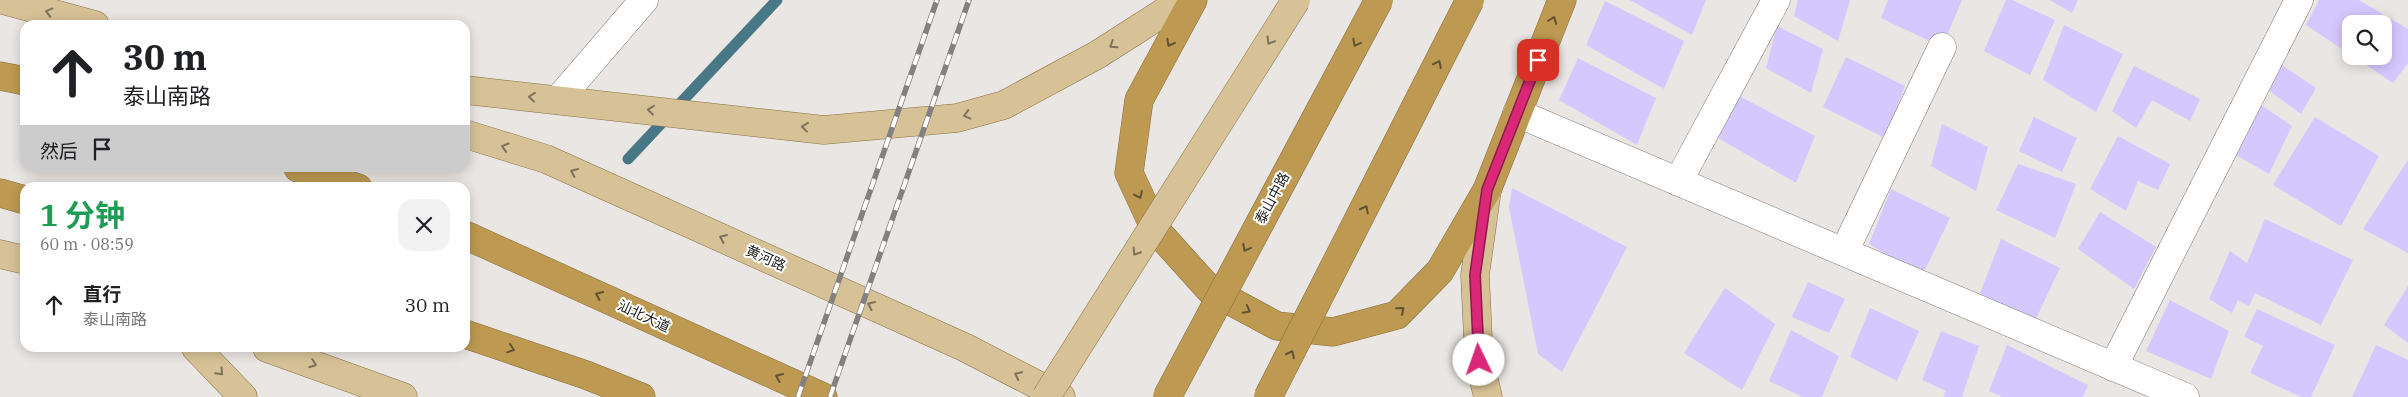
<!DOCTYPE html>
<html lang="zh">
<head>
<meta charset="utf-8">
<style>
  :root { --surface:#fff; --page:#f2f2f2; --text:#202124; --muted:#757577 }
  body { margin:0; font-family:"IBM Plex Serif","Noto Sans SC",serif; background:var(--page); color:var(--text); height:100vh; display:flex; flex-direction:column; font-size:19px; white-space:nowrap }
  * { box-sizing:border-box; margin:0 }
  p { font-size:16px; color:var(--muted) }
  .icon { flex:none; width:28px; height:28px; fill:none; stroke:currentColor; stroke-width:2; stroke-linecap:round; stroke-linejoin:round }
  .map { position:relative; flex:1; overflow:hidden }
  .sheet { position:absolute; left:20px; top:182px; width:450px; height:170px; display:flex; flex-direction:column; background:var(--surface); border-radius:15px; box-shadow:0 2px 12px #0003 }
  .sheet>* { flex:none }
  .banner { position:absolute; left:20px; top:20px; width:450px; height:152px; border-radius:15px; box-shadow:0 2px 12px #0003; background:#fff; color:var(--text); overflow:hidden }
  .tools { position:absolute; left:2342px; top:15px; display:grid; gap:10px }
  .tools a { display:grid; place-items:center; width:50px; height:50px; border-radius:10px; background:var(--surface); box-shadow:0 2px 12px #0003; font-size:25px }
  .pin { position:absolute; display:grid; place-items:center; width:42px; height:42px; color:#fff; margin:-21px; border-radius:10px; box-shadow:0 2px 8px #0006 }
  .me { position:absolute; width:55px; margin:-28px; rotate:357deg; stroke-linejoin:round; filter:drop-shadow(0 0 4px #0008) }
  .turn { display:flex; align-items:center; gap:18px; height:105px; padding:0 20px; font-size:22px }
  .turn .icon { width:65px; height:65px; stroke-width:2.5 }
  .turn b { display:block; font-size:35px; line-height:42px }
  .then { display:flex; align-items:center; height:48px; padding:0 20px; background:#0003; gap:10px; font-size:19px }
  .round { display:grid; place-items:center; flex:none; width:52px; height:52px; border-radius:15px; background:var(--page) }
  .head { display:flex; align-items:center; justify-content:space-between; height:85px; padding:0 20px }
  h1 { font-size:30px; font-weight:700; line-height:38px; color:#1e9e55 }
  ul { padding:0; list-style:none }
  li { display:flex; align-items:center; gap:15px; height:75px; padding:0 20px }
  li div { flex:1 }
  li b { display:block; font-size:19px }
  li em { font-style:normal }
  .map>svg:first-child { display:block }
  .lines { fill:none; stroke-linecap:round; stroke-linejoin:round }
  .stream { stroke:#487785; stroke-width:11 }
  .building { fill:#d4c8fe }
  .minor-casing { stroke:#7a7774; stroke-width:29 }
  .major-casing { stroke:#877041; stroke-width:29 }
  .highway-casing { stroke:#877041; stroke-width:29 }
  .minor { stroke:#fff; stroke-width:28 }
  .major { stroke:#d7c297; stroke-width:28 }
  .highway { stroke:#bd9951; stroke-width:28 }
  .rail-casing { stroke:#83807e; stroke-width:5.5 }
  .rail { stroke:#fff; stroke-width:4; stroke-dasharray:11; stroke-linecap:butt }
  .major-bridge-casing { stroke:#877041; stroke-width:29; stroke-linecap:butt }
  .highway-bridge-casing { stroke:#877041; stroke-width:29; stroke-linecap:butt }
  .major-bridge { stroke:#d7c297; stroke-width:28 }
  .highway-bridge { stroke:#bd9951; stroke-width:28 }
  .oneway { stroke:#7e725c }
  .oneway2 { stroke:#615235 }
  .route-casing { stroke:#8e194d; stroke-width:12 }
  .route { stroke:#db2777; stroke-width:9 }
  .labels { text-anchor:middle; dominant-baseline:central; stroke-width:4; stroke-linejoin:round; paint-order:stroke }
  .street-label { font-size:14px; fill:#242322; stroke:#fff }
</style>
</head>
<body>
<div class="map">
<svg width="2408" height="397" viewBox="0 0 2408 397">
  <rect width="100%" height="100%" fill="#eae6e3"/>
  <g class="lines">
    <path class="stream" d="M628,159L777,0"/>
  </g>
  <path class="building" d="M1630,0H1706L1692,35Z
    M1798,0H1850L1838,41L1794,16Z
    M1888,0H1962L1942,47L1881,18Z
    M2006,0H2012L2055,20L2030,75L1984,51Z
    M2050,0H2078L2072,13Z
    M2319,0H2359L2408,29V63L2393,83L2353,56H2384V24H2351V55L2306,25Z
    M1605,1L1684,41L1664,89L1586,45Z
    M2064,25L2123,54L2096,112L2043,80Z
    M1777,26L1823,49L1811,93L1766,68Z
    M1846,57L1905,86L1885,138L1823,107Z
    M1578,58L1656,98L1637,145L1559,100Z
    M2279,63L2316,88L2301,114L2267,89Z
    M2134,66L2200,99L2190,121L2152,100L2136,128L2112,111Z
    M1737,95L1815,136L1796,183L1718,138Z
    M2258,103L2292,126L2269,174L2236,155Z
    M2034,117L2077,138L2062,172L2019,151Z
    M2315,117L2379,156L2341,226L2273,185Z
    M1942,124L1988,147L1976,191L1931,166Z
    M2118,136L2170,164L2158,190L2138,181L2126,211L2090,189Z
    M2408,160V253L2363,229Z
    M2018,164L2076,184L2055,238L1996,210Z
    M1512,188L1627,247L1562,372L1538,354L1509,207Z
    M1891,189L1950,218L1922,276L1869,244Z
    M2100,212L2156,247L2134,289L2078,249Z
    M2265,219L2353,260L2321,325L2255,293L2249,306L2238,300L2232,313L2209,299L2230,251L2247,263Z
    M2001,239L2060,268L2033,325L1980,293Z
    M1808,282L1845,299L1829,333L1792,317Z
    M2408,286V343L2384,325Z
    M1725,288L1775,324L1742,390L1684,353Z
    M2170,300L2229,331L2211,379L2146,351Z
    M1870,308L1919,331L1897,381L1850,357Z
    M2257,309L2335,345L2311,397H2301L2250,373L2263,346L2244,337Z
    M1791,330L1839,356L1822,397H1803L1769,381Z
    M1941,331L1979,346L1962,397H1943L1946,391L1922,380Z
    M2007,345L2088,385L2083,397H2002L1989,391Z
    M2376,345L2408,360V397H2352Z"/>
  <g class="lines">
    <g class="minor-casing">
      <path id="minor" d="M558,100L644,0
        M1517,113L2185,397
        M1678,182L1776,0
        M1844,252L1942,47
        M2113,367L2299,0"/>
    </g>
    <g class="major-casing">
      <path id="major" d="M3,0L95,25
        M465,90L824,130L957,118L1004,105L1097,55L1183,0
        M465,134L546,159L964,347L1061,397
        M1487,190L1475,275L1479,360L1488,397
        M0,254L25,260
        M196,348L243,397
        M267,348L403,397"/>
    </g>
    <g class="highway-casing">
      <path id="highway" d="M1193,0L1139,100L1129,173L1155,229L1210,290L1277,326L1333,332L1397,315L1440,271L1487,190L1562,0
        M0,76L25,81
        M298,168L358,188
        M0,193L25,200
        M465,235L823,397
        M465,334L586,375L641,397"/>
    </g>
    <use href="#minor" class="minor"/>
    <use href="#major" class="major"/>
    <use href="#highway" class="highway"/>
    <g class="rail-casing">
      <path id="rail" d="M798,397L937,0
        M830,397L969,0"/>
    </g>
    <use href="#rail" class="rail"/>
    <g class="major-bridge-casing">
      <path id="major-bridge" d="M1046,397L1296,0"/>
    </g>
    <g class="highway-bridge-casing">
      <path id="highway-bridge" d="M1167,397L1379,0
        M1268,397L1470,0"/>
    </g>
    <use href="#major-bridge" class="major-bridge"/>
    <use href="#highway-bridge" class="highway-bridge"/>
  </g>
  <defs><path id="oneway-chevron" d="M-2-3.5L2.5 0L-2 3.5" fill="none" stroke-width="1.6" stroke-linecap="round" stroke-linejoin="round" transform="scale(1.25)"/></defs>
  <g class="oneway">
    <use href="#oneway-chevron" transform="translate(49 12) rotate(-165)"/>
    <use href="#oneway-chevron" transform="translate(1270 41) rotate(122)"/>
    <use href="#oneway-chevron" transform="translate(1113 45) rotate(147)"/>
    <use href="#oneway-chevron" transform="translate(532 97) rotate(-174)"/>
    <use href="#oneway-chevron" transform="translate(651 110) rotate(-174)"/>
    <use href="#oneway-chevron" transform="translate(967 115) rotate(165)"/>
    <use href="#oneway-chevron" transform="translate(805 127) rotate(-174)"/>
    <use href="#oneway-chevron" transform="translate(505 147) rotate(-163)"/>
    <use href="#oneway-chevron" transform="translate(574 172) rotate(-156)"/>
    <use href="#oneway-chevron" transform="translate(723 238) rotate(-156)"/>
    <use href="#oneway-chevron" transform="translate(1136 252) rotate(122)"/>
    <use href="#oneway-chevron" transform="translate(871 305) rotate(-156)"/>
    <use href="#oneway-chevron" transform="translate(313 364) rotate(20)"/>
    <use href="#oneway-chevron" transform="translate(220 372) rotate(47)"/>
    <use href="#oneway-chevron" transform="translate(1018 375) rotate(-153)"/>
  </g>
  <g class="oneway2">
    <use href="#oneway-chevron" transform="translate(1553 20) rotate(-69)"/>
    <use href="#oneway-chevron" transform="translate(1170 43) rotate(118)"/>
    <use href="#oneway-chevron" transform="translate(1356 43) rotate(118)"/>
    <use href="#oneway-chevron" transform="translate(1438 64) rotate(-63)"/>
    <use href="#oneway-chevron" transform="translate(1139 195) rotate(65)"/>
    <use href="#oneway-chevron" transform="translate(1365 209) rotate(-63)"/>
    <use href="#oneway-chevron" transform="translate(1246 248) rotate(118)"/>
    <use href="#oneway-chevron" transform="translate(599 295) rotate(-155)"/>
    <use href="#oneway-chevron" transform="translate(1247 310) rotate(28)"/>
    <use href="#oneway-chevron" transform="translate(1401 310) rotate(-41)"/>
    <use href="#oneway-chevron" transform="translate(511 349) rotate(19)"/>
    <use href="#oneway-chevron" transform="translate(1291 354) rotate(-63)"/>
    <use href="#oneway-chevron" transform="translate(779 377) rotate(-156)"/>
  </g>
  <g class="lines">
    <g class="route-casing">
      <path id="route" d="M1479,360L1475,275L1487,190L1538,60"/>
    </g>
    <use href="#route" class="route"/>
  </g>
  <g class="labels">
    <g class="street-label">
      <text transform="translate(1272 198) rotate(-62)">泰山中路</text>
      <text transform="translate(766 258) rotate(24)">黄河路</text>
      <text transform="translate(644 316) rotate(25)">汕北大道</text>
    </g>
  </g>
</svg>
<div class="tools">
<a><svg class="icon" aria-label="search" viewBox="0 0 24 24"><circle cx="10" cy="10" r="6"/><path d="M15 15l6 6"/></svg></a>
</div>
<div class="pin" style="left:1538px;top:60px;background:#d93025"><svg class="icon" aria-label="arrive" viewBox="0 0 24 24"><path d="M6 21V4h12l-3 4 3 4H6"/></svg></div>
<svg class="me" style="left:1479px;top:360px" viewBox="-20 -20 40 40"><circle r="19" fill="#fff"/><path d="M0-13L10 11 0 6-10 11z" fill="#db2777"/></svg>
<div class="banner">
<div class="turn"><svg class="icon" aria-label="ahead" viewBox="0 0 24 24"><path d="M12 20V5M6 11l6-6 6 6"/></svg><div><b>30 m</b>泰山南路</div></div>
<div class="then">然后<svg class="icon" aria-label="arrive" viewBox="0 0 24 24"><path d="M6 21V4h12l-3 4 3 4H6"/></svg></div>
</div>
<section class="sheet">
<div class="head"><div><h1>1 分钟</h1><p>60 m · 08:59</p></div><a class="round"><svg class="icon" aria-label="close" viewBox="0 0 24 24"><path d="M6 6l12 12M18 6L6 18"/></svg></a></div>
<ul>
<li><svg class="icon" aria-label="ahead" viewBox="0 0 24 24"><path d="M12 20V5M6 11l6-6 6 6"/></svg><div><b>直行</b><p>泰山南路</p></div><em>30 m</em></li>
</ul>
</section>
</div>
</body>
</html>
